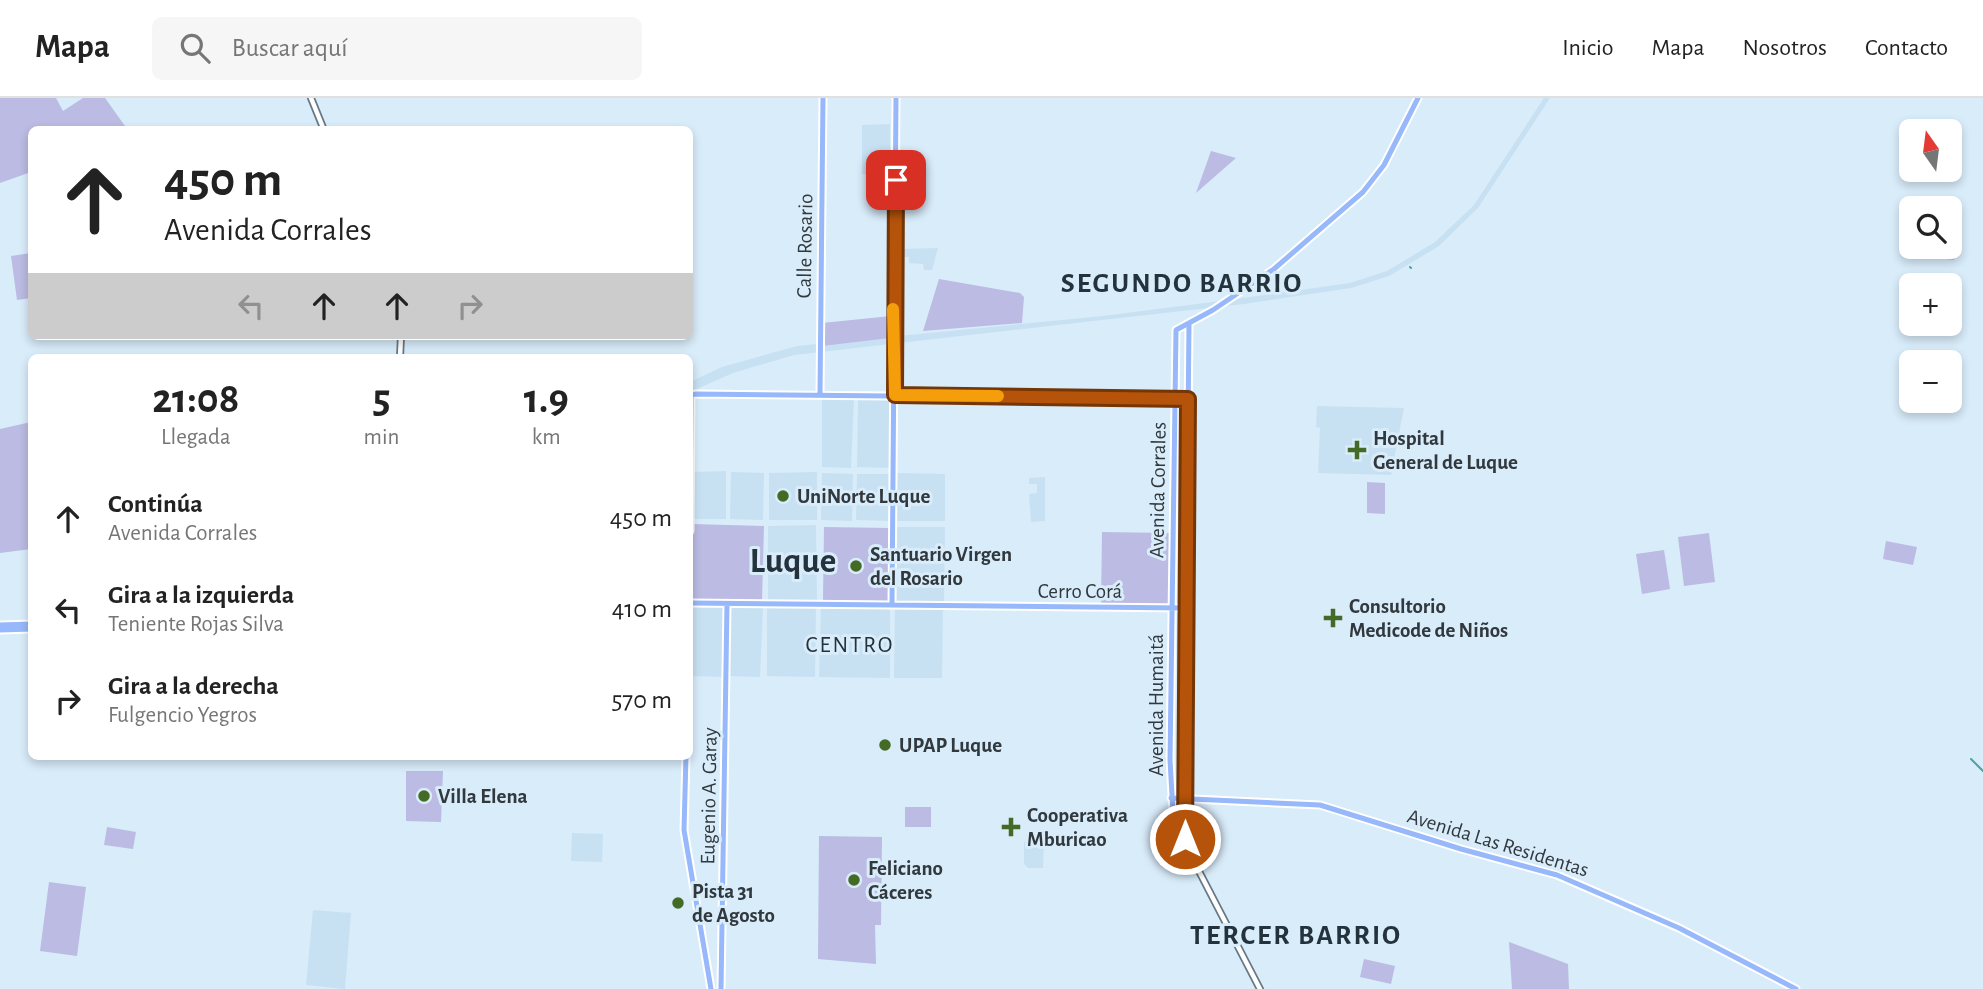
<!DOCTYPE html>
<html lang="es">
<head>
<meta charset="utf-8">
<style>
  :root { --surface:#fff; --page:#f6f6f6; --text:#222; --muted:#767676; --line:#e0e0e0 }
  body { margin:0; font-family:"Alegreya Sans",sans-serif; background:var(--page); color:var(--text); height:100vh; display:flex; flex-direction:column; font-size:26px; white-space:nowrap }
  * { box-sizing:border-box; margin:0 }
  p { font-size:23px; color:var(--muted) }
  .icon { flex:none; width:38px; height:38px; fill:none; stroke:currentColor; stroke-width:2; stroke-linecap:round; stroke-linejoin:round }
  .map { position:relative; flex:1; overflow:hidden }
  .panel { position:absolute; left:28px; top:256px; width:665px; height:406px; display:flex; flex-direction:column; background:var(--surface); border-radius:10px; box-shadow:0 4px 10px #0003 }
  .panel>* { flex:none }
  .guide { position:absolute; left:28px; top:28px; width:665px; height:214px; border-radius:10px; box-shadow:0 4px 10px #0003; background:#fff; color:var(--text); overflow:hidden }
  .needle { width:46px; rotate:346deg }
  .fabs { position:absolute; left:1899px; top:21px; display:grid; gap:14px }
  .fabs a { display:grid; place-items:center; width:63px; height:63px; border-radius:10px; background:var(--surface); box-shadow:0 4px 10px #0003; font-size:35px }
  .pin { position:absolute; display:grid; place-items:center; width:60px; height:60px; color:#fff; margin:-30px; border-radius:14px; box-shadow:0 4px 10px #0006 }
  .me { position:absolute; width:77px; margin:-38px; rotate:0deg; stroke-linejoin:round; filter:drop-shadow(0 0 5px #0008) }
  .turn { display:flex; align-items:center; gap:24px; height:147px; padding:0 21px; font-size:32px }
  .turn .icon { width:91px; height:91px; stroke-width:2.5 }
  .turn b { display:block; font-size:49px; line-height:60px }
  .lanes { display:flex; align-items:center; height:66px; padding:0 21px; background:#0003; justify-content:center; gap:35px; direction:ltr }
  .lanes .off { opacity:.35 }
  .eta { display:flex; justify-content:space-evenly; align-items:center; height:119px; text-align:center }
  .eta b { font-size:42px; font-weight:700; line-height:49px }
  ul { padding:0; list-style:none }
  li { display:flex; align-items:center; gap:21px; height:91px; padding:0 21px }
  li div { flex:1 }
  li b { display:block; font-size:26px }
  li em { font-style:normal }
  header { display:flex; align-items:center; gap:42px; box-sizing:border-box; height:98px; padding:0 35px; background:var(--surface); border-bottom:2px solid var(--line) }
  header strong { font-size:33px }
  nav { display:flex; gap:38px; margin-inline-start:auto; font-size:24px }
  .search { width:490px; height:63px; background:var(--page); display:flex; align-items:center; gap:18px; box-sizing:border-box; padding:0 24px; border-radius:10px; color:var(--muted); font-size:26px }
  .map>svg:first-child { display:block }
  .built { fill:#c7e1f3 }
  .green { fill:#bbbbe3 }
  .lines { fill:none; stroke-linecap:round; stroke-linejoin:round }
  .stream { stroke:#50a0a3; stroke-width:2 }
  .secondary-casing { stroke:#687985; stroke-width:8 }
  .primary-casing { stroke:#fff; stroke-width:9 }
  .secondary { stroke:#fff; stroke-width:4.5 }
  .primary { stroke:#97b8fa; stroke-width:5 }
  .route-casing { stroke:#753606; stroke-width:18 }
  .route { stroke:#b45309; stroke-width:12 }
  .slow { stroke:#f59e0b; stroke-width:12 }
  .poi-dot { fill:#446b25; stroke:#d9ecfa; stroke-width:2.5 }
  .labels { text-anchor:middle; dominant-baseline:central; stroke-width:6; stroke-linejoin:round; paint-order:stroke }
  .street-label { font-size:21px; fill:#31383e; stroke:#d9ecfa }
  .poi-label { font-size:21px; font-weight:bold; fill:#31383e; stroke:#d9ecfa; text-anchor:start }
  .neighbourhood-label { font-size:23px; letter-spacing:2px; fill:#23323d; stroke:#d9ecfa }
  .district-label { font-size:28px; font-weight:bold; letter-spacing:2px; fill:#23323d; stroke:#d9ecfa }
  .town-label { font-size:35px; font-weight:bold; fill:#23323d; stroke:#d9ecfa }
</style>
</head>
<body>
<header>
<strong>Mapa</strong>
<div class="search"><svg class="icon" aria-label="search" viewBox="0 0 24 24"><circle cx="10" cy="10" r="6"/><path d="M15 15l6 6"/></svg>Buscar aquí</div>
<nav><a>Inicio</a><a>Mapa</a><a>Nosotros</a><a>Contacto</a></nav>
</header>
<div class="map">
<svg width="1983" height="891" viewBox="0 0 1983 891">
  <rect width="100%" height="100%" fill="#d9ecfa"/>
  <path class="built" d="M1544,0H1550L1478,110L1439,148L1389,178L1351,190L1244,206L794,257L733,275L690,294V284L722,269L797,248L1103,218L1243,200L1350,185L1387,173L1435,144L1474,107Z
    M890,26V77L862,76V27Z
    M938,150L932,172H924L923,166L909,165V159H899L900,151Z
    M822,300H854L851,370L822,369Z
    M858,300H892V370L857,369Z
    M1317,308L1404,310L1391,377L1318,375L1320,330L1316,329Z
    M726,373V421H692V374Z
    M731,374L764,375L763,422L730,421Z
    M817,374V422H769V375Z
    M822,375L853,376L852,423L821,422Z
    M897,375L945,376V423H896Z
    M857,376H891V423L856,422Z
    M1045,379V423L1031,424L1029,396L1037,395V386H1029V380Z
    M816,427L817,503L768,504V428Z
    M896,429H945L944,505L895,504Z
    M691,508H724L723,579L690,578Z
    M729,508L763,510L760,579L728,578Z
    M767,509H816L815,579L767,578Z
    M821,509L890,510V580L819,579Z
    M895,510H943L942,580H894Z
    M572,735L603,736L602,764L571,763Z
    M1029,742H1044L1043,770H1028L1024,766V744Z
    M313,812L351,815L345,891L306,887Z"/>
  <path class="green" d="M0,0H56L63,13L83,0H105L125,28L121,32H32L31,74L0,85Z
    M1211,53L1236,60L1196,95Z
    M1950,118L1959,119L1954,162L1921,158L1922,149H1950Z
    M31,155V200L17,202L11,158Z
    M939,181L1020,195L1024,199L1022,225L923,233Z
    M891,218L890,240L822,248V225Z
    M31,324V451L0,455V331Z
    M1367,384L1385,385V416L1367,415Z
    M692,426L764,428L762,503L692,502Z
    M824,429L890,430L889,503L823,502Z
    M1102,434L1170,435L1169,506L1101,505Z
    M1709,435L1715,484L1684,488L1678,439Z
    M1886,443L1917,449L1913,467L1883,461Z
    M1664,452L1670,491L1642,496L1636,456Z
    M406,673H443L441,724L406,723Z
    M905,709H931V729H905Z
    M107,729L136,734L133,751L104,747Z
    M819,738L882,739L881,827H875L876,866L818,861Z
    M49,784L86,789L77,858L40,853Z
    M1509,844L1568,866L1569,891H1512Z
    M1364,861L1395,868L1391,886L1360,879Z"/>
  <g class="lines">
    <path class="stream" d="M1410,169L1411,170
      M1971,661L1983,673"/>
    <g class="secondary-casing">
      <path id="secondary" d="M311,0L324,32
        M400,259L401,238
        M1188,752L1260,891"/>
    </g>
    <g class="primary-casing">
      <path id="primary" d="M820,296L823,0
        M690,433L691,297L696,296L1188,301
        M690,505L1185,510
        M892,507L896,0
        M0,527L32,526
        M0,532L32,531
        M686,658L684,732L711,891
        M1171,700L1320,707L1461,751L1557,777L1679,830L1796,891
        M1187,749L1184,732L1189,225
        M1188,752L1174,732L1170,662L1176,232L1213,212L1274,171L1363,94L1384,67L1418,0
        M721,891L727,506"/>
    </g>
    <use href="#secondary" class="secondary"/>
    <use href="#primary" class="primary"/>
  </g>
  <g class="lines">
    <g class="route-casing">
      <path id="route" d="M896,82L895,297L1188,301L1185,741"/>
    </g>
    <use href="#route" class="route"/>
    <path class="slow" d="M893,211L895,297L998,298"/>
  </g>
  <g class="poi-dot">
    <path d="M1353.5 341.5h7v7h7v7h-7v7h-7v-7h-7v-7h7z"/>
    <circle cx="783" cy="398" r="7"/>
    <circle cx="856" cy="468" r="7"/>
    <path d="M1329.5 509.5h7v7h7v7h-7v7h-7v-7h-7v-7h7z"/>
    <circle cx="885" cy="647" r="7"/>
    <circle cx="424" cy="698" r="7"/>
    <path d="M1007.5 718.5h7v7h7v7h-7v7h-7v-7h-7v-7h7z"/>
    <circle cx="854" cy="782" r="7"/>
    <circle cx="678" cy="805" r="7"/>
  </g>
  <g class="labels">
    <g class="street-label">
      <text transform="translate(805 148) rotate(-89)">Calle Rosario</text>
      <text transform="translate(1158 392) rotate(-89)">Avenida Corrales</text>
      <text x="1080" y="493">Cerro Corá</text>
      <text transform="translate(1156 607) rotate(-90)">Avenida Humaitá</text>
      <text transform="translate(709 698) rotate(-89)">Eugenio A. Garay</text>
      <text transform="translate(1498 745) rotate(17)">Avenida Las Residentas</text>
    </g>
    <g class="poi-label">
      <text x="1373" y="340">Hospital<tspan x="1373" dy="24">General de Luque</tspan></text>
      <text x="797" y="398">UniNorte Luque</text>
      <text x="870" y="456">Santuario Virgen<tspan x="870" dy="24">del Rosario</tspan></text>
      <text x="1349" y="508">Consultorio<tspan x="1349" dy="24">Medicode de Niños</tspan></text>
      <text x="899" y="647">UPAP Luque</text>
      <text x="438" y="698">Villa Elena</text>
      <text x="1027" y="717">Cooperativa<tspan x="1027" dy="24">Mburicao</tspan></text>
      <text x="868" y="770">Feliciano<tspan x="868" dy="24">Cáceres</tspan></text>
      <text x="692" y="793">Pista 31<tspan x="692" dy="24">de Agosto</tspan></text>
    </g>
    <g class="neighbourhood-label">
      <text x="850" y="547">CENTRO</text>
    </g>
    <g class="district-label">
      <text x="1182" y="186">SEGUNDO BARRIO</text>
      <text x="1296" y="838">TERCER BARRIO</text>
    </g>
    <g class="town-label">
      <text x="793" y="463">Luque</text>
    </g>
  </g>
</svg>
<div class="fabs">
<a><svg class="needle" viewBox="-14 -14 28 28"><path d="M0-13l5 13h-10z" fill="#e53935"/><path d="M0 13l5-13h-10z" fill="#767676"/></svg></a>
<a><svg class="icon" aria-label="search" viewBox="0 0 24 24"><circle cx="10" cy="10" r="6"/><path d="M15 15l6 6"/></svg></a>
<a>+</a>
<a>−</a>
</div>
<div class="pin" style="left:896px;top:82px;background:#d93025"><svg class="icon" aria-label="arrive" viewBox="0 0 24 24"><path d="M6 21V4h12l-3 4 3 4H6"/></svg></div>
<svg class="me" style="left:1185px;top:741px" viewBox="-20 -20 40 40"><circle r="17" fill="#b45309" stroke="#fff" stroke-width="3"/><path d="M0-11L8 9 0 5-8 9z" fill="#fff"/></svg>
<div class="guide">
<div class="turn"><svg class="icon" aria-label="ahead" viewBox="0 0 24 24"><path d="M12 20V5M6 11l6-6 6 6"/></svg><div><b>450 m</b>Avenida Corrales</div></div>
<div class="lanes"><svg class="icon off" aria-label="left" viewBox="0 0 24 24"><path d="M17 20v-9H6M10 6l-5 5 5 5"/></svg><svg class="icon" aria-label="ahead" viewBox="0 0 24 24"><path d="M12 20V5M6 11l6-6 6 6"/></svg><svg class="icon" aria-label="ahead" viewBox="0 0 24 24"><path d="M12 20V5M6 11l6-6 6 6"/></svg><svg class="icon off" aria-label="right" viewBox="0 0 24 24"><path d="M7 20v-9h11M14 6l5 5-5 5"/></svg></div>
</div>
<section class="panel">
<div class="eta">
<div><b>21:08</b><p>Llegada</p></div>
<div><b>5</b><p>min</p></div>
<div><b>1.9</b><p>km</p></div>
</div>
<ul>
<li><svg class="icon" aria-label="ahead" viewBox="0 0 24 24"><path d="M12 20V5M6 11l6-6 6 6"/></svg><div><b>Continúa</b><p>Avenida Corrales</p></div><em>450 m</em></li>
<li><svg class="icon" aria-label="left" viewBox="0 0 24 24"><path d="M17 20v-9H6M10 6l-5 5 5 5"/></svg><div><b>Gira a la izquierda</b><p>Teniente Rojas Silva</p></div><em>410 m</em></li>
<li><svg class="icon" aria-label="right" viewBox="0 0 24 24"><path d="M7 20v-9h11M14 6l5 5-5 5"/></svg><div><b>Gira a la derecha</b><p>Fulgencio Yegros</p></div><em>570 m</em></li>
</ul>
</section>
</div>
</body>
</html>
